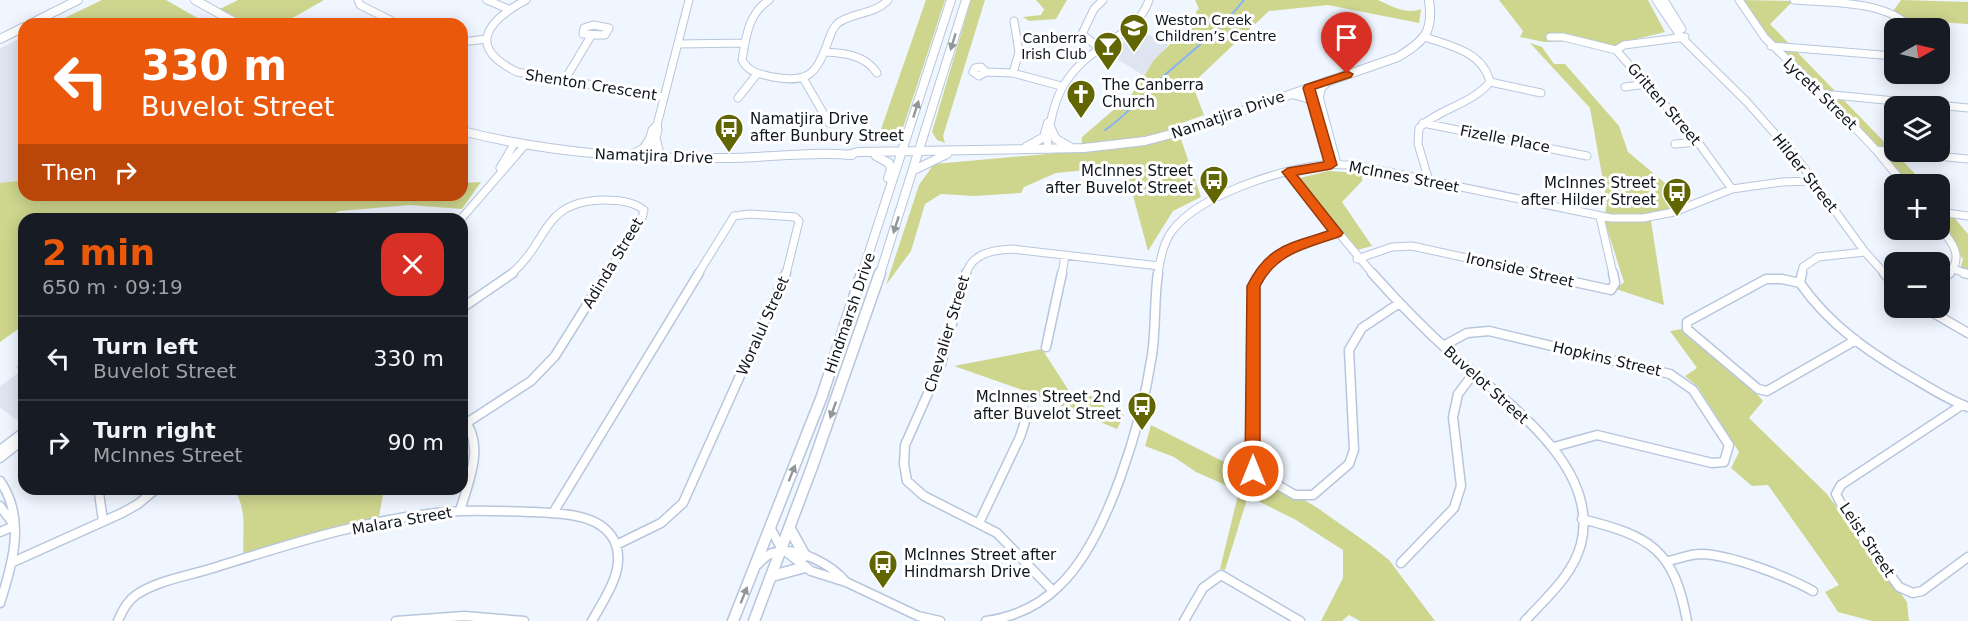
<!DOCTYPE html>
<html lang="en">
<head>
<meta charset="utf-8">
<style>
  :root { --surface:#171b24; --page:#242831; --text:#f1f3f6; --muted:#9ea1a6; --line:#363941; --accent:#ea580c }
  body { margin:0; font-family:"DejaVu Sans",sans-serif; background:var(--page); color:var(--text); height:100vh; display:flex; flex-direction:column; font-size:22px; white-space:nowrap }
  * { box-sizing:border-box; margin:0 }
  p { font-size:20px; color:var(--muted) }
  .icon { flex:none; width:33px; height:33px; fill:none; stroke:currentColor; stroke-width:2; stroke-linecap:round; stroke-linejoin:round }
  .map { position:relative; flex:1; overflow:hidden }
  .drawer { position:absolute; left:18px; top:213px; width:450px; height:282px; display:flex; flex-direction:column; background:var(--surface); border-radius:18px; box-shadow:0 3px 15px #0003 }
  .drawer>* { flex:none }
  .banner { position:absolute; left:18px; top:18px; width:450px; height:183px; border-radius:18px; box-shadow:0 3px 15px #0003; background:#ea580c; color:#fff; overflow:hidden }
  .needle { width:39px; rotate:82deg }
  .controls { position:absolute; left:1884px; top:18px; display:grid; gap:12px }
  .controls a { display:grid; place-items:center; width:66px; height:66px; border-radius:12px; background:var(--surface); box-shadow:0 3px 15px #0003; font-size:30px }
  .pin { position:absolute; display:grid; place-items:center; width:51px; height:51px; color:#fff; margin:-62px -26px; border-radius:50% 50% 50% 0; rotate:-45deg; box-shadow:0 0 6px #0007 }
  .pin .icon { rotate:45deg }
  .me { position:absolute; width:66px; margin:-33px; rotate:0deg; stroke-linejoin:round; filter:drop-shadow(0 0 4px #0008) }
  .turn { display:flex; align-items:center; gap:21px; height:126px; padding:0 24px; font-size:27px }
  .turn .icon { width:78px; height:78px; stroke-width:2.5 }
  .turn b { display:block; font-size:42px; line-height:51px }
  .then { display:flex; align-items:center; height:57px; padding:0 24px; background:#0003; gap:12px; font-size:22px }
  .round { display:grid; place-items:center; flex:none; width:63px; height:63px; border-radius:18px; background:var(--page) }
  .summary { display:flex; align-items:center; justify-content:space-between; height:102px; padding:0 24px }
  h1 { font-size:36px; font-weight:800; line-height:45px; color:var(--accent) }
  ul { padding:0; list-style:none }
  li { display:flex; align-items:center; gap:18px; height:84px; padding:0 24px; border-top:2px solid var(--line) }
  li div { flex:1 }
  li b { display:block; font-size:22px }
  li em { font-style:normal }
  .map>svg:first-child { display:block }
  .built { fill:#dee5f1 }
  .green { fill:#ced58d }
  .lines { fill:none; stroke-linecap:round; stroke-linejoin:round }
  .stream { stroke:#84b3f9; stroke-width:2 }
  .minor-far1-casing { stroke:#b7c6dc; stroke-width:9 }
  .minor-casing { stroke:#b7c6dc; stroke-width:11 }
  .major-far1-casing { stroke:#b7c6dc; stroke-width:10 }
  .major-casing { stroke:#b7c6dc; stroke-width:13 }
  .minor-far1 { stroke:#fff; stroke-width:7 }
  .minor { stroke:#fff; stroke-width:8 }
  .major-far1 { stroke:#fff; stroke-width:8 }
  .major { stroke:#fff; stroke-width:10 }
  .oneway { fill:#939699 }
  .route { fill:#ea580c; stroke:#983908; stroke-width:1.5 }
  .labels { text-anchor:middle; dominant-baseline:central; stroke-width:6; stroke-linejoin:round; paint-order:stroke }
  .far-poi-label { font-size:14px; fill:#10151d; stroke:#fff; text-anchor:start }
  .street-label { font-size:15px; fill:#10151d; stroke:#fff }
  .poi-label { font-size:15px; fill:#10151d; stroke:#fff; text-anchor:start }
</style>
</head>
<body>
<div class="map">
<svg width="1968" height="621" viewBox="0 0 1968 621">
  <rect width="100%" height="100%" fill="#eff6ff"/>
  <path class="built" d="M1140,31L1169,44L1143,75L1107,53Z
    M24,37V180L0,183V48Z
    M24,360V425L0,408V386L21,371L15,367Z"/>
  <path class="green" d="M102,0H166L208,24H52Z
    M238,0H324L282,24H248L220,9Z
    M926,0H945L901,134L880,132Z
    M971,0H985L943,136L945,143L937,140L932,132Z
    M1036,0H1067L1056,19L1029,21L1023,17L1041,15L1044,9Z
    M1195,0H1378C1391,6 1407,15 1421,9L1419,23L1328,5L1269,11L1192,84L1204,115L1176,125L1201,197L1173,211L1148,251L1125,166L1056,173L1024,187L1021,193L973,196L941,194L925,204L911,251L886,285L919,185L934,164L1081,151L1082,137L1132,94L1154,60L1197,18L1196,11L1199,9Z
    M1499,0H1648L1665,32L1628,41L1615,47L1587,41L1544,42L1520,37L1523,31Z
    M1741,0L1793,1L1770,24L1925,184H1906L1769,40Z
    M1901,0L1968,2V24L1908,20L1893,11Z
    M1530,43L1542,47L1554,64H1565L1619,126L1628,152L1689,203L1650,214L1664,305L1616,289L1624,282L1604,219L1607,203L1590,108Z
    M1328,171L1362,173V181L1342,202L1372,246L1357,250L1300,178Z
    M24,180V195H462V183L481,182L462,209L410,205L340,211L323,217V219H24V325L0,342V183Z
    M1940,201L1968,234V273L1960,270L1963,259L1940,226Z
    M1682,329L1751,387L1763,401L1749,418L1827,494L1907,602L1909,621H1872L1838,612L1825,592L1839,585L1768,485L1752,486L1731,468L1739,452L1698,387L1685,376L1697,368L1670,331Z
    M1042,349L1069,391L1099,398L1105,408L1124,415L1117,429L1031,393L954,366Z
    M1151,425L1238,469L1249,468L1288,495L1303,499L1319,509L1370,545L1389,560L1435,621H1360L1349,615L1342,621H1321L1343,578V550L1296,520L1248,496L1225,570L1220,569L1239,491L1196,472L1174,457L1145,446Z
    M234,489H384L378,522L244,558C241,531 249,514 234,489Z"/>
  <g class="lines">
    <path class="stream" d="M1105,130C1125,117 1139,99 1156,83C1186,55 1219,32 1244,0"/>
    <g class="minor-far1-casing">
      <path id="minor-far1" d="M358,0L360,5L398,24
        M487,0L508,9
        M526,0C487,21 466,47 517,72L664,97
        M769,0C748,14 746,37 742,60C749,73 760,74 773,77C811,84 817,72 829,39C831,33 833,27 838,23C853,12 874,15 888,0
        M1656,0L1681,37L1747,102L1798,160L1865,252L1885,274
        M1664,0L1682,29
        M1739,0L1765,38L1823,94L1876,150L1904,184
        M1794,0C1830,3 1886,0 1911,28
        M593,25L609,28L605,35L583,34L584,28Z
        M1425,37C1451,46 1483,52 1490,82C1471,105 1440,108 1419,128L1418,144L1429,181
        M1550,37H1563L1616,50
        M1685,37L1624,45L1616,50L1698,142L1732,189
        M462,42L486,39
        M679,44L745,43
        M1771,46L1894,56
        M1099,48L1082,34L1094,9L1103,0
        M825,52C845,53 865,55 877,73
        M981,67L986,72L979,76L973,72L975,68Z
        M986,72L1013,73L1061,86
        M1013,73L1019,52L1014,21
        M803,78L829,123
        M564,81L591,36
        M1490,82L1541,93
        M1625,87L1647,84
        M1309,88L1331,165
        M1318,93L1337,164
        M1823,94L1968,108
        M738,98L757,74
        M1423,123L1587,156
        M1675,144L1698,142
        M1047,149C1051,100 1063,72 1105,45C1124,32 1141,23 1149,0
        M1876,150L1968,159
        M644,159L652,130L657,125L689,0
        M651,159L658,130L657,125
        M500,168L514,144
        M1288,172L1373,274
        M1940,212L1968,216
        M1600,217L1613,274
        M461,219L525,145
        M1940,227C1952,242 1965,258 1948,274
        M1357,259L1392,247L1412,246L1540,274
        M1956,270L1968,274
        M511,274C550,241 541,201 604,200C618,200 632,201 644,210L642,218L607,274
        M698,274L734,216L750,214L795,217L799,221L786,274
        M966,274C972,253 993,250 1012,249L1159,266
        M1062,274L1065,255
        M1158,274C1160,259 1163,243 1172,231C1199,195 1279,170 1322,165C1336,164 1350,165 1364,167L1611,218H1643L1674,212L1732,189L1782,182L1814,181
        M1259,274C1278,249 1307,241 1336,233
        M1802,274L1803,267L1818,257L1865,252"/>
    </g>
    <g class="minor-casing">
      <path id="minor" d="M966,273L941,364L905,445L904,464L907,481L924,496L997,533L1053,591
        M1260,273L1254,286L1253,471L1295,495H1313L1349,464L1354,450L1349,350L1362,328L1398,304
        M1372,273C1397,301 1423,328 1452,354C1502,400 1601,464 1581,544C1573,575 1546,598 1525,621
        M1533,273L1611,290L1615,283L1613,273
        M1802,273L1800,283C1830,326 1870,353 1915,379C1933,390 1949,400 1968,407
        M1884,273L1894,284
        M1964,273L1968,274
        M1940,279L1950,273
        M1800,283L1782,279H1766L1687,322V329L1758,389L1767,391L1856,340
        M462,308L513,273
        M1925,308L1968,333
        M1443,346L1467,333L1489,331L1670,374L1693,390L1729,445L1724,462L1712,463L1597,435L1554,447
        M1046,347L1062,273
        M1962,405L1841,485L1836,494L1846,513L1899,587L1913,593L1922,591L1968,557
        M468,422L531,381L555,356L607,273
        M0,450L24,432
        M0,458L24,439
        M0,481C26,518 13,563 0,603
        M99,493L103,521
        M0,506L14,525
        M460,511C469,479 486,445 462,417
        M553,513L699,273
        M1582,519C1650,536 1674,549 1687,621
        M979,523L1020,437L1028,412
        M770,527L781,548L811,571L846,582L918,616L940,621
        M0,532L14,526
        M616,545L661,523L683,503L786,273
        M1668,561C1678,559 1690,554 1701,554C1732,555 1786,576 1813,591
        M13,562L122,513L138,504L156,489
        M1401,563L1454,508L1461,486L1453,417L1458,394L1474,373
        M757,565C763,559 768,553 777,552C799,547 832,565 846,582
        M118,621C122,611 127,601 136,595C158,580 188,576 213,568C293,543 375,516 460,511C484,510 508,511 533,512C560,513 605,513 616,545C625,571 604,599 592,621
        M396,621L464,616L524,621
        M986,621C1014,617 1039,606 1059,586C1108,540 1142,421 1152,355C1156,328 1154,300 1158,273
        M1184,621L1203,588L1221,575L1300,621"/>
    </g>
    <g class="major-far1-casing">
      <path id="major-far1" d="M195,0L238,24
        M30,24L78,0
        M0,39L24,27
        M1292,94L1307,98L1314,104
        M1319,97L1321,88L1328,81
        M1048,123L1056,139L1070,147
        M462,131C549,153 635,159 724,158C767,158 809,151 852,155
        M656,140L659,152L666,159
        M1026,147L1044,137L1048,123
        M847,155L858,152L1084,148L1145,141L1194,128L1398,57C1424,41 1434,32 1429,0
        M876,156L889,163L891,170L888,178
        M628,157L644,148L649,140
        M914,170L947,154
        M862,274L951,0
        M880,274L966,0"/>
    </g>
    <g class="major-casing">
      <path id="major" d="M790,529L805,556
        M772,576L805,567
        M733,621L822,396L862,273
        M754,621L812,467L880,273"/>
    </g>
    <use href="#minor-far1" class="minor-far1"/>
    <use href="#minor" class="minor"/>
    <use href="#major-far1" class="major-far1"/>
    <use href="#major" class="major"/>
  </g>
  <defs><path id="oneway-solid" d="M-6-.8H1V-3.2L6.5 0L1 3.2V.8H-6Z" transform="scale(1.5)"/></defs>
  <g class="oneway">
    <use href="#oneway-solid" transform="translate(953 42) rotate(107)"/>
    <use href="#oneway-solid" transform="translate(916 109) rotate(-72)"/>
    <use href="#oneway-solid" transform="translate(896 225) rotate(108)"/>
    <use href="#oneway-solid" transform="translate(833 410) rotate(110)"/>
    <use href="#oneway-solid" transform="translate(792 473) rotate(-68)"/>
    <use href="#oneway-solid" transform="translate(744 595) rotate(-68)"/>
  </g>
  <path class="route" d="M1347,71L1353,74L1351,77L1315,89L1337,165L1331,169L1297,175L1343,233L1341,236C1308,248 1277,252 1260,286V471L1258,476L1253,478L1247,476L1245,471L1247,286C1267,246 1288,244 1328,231L1282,172L1288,168L1324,162L1303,88L1305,85Z"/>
  <defs>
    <g id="school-pin" transform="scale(1.5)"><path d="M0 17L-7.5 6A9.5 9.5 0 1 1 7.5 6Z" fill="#616602" stroke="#fff"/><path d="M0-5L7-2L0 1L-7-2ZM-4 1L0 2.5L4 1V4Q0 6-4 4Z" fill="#fff"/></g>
    <g id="bar-pin" transform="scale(1.5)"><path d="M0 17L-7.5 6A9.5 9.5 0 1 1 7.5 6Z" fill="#616602" stroke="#fff"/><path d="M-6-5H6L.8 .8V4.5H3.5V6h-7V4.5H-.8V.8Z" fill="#fff"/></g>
    <g id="church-pin" transform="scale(1.5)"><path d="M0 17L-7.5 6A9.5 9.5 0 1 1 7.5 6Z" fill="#616602" stroke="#fff"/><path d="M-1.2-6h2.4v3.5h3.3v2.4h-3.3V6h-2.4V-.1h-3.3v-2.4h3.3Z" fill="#fff"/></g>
    <g id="bus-pin" transform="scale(1.5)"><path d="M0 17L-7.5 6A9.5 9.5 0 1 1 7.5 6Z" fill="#616602" stroke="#fff"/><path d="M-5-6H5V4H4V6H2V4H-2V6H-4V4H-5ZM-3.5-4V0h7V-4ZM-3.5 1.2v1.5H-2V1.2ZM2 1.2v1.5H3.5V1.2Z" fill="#fff"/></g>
  </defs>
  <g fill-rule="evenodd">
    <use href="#school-pin" x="1134" y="28"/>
    <use href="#bar-pin" x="1108" y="46"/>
    <use href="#church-pin" x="1081" y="94"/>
    <use href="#bus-pin" x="729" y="128"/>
    <use href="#bus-pin" x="1214" y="180"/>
    <use href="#bus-pin" x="1677" y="192"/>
    <use href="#bus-pin" x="1142" y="406"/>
    <use href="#bus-pin" x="883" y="564"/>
  </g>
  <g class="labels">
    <g class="far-poi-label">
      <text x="1155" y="20">Weston Creek<tspan x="1155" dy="16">Children’s Centre</tspan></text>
      <text x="1087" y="38" text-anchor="end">Canberra<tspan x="1087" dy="16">Irish Club</tspan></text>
    </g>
    <g class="street-label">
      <text transform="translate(591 85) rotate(9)">Shenton Crescent</text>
      <text transform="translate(1820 94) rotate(44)">Lycett Street</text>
      <text transform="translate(1664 104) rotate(49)">Gritten Street</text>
      <text transform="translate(1228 115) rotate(-19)">Namatjira Drive</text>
      <text transform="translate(1505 139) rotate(11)">Fizelle Place</text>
      <text transform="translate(654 156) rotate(2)">Namatjira Drive</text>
      <text transform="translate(1805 173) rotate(52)">Hilder Street</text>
      <text transform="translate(1404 177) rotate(11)">McInnes Street</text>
      <text transform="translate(613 263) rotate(-59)">Adinda Street</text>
      <text transform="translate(1520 270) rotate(13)">Ironside Street</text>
      <text transform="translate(850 313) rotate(-71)">Hindmarsh Drive</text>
      <text transform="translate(763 326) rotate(-66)">Woralul Street</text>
      <text transform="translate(947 334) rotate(-73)">Chevalier Street</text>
      <text transform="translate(1607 359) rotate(13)">Hopkins Street</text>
      <text transform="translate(1486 385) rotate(42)">Buvelot Street</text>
      <text transform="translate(402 521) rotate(-10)">Malara Street</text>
      <text transform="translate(1867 540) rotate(56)">Leist Street</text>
    </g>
    <g class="poi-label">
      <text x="1102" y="85">The Canberra<tspan x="1102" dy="17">Church</tspan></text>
      <text x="750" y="119">Namatjira Drive<tspan x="750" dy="17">after Bunbury Street</tspan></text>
      <text x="1193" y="171" text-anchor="end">McInnes Street<tspan x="1193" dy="17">after Buvelot Street</tspan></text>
      <text x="1656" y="183" text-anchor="end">McInnes Street<tspan x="1656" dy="17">after Hilder Street</tspan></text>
      <text x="1121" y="397" text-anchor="end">McInnes Street 2nd<tspan x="1121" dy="17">after Buvelot Street</tspan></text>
      <text x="904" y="555">McInnes Street after<tspan x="904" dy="17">Hindmarsh Drive</tspan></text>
    </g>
  </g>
</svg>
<div class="controls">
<a><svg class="needle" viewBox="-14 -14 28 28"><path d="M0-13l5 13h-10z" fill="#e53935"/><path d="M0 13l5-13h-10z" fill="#9ea1a6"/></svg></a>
<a><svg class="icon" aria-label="layers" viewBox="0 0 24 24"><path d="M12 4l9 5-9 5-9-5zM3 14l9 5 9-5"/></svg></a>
<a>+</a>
<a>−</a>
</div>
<div class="pin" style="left:1347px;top:74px;background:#d93025"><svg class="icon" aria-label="arrive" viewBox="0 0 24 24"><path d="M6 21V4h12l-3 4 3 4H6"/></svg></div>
<svg class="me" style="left:1253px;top:471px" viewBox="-20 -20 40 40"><circle r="17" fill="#ea580c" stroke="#fff" stroke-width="3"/><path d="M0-11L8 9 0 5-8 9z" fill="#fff"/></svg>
<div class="banner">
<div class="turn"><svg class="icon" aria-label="left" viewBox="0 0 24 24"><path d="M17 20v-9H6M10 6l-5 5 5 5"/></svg><div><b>330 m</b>Buvelot Street</div></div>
<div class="then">Then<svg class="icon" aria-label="right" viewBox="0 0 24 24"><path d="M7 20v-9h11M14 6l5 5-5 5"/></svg></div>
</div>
<section class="drawer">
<div class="summary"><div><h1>2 min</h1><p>650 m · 09:19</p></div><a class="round" style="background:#d93025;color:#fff"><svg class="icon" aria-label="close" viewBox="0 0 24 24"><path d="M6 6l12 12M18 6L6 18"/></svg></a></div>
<ul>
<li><svg class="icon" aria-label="left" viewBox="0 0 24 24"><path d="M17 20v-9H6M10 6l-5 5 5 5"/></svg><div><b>Turn left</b><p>Buvelot Street</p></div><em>330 m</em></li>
<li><svg class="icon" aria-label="right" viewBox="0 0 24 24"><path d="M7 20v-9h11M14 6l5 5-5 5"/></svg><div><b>Turn right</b><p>McInnes Street</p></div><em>90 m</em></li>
</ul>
</section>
</div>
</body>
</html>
